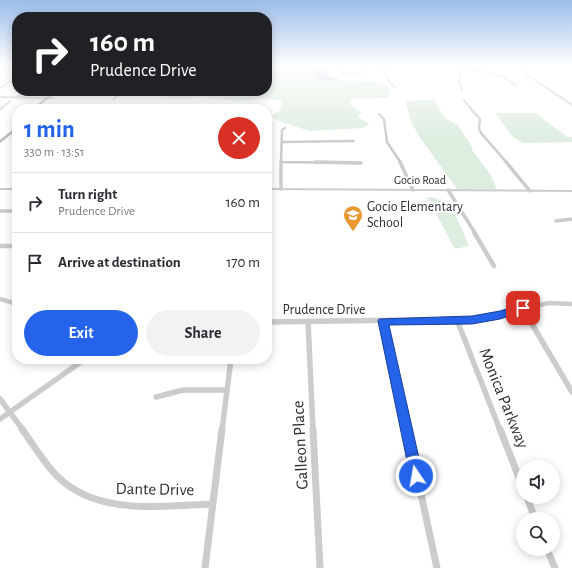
<!DOCTYPE html>
<html lang="en">
<head>
<meta charset="utf-8">
<style>
  :root { --surface:#fff; --page:#f2f2f3; --text:#2b2b33; --muted:#7c7c81; --line:#e1e1e2; --accent:#2563eb }
  body { margin:0; font-family:"Alegreya Sans",sans-serif; background:var(--page); color:var(--text); height:100vh; display:flex; flex-direction:column; font-size:15px; white-space:nowrap }
  * { box-sizing:border-box; margin:0 }
  p { font-size:13px; color:var(--muted) }
  .icon { flex:none; width:22px; height:22px; fill:none; stroke:currentColor; stroke-width:2; stroke-linecap:round; stroke-linejoin:round }
  .map { position:relative; flex:1; overflow:hidden }
  .sheet { position:absolute; left:12px; top:104px; width:260px; height:260px; display:flex; flex-direction:column; background:var(--surface); border-radius:16px; box-shadow:0 2px 10px #0003 }
  .sheet>* { flex:none }
  .top-card { position:absolute; left:12px; top:12px; width:260px; height:84px; border-radius:16px; box-shadow:0 2px 10px #0003; background:#202124; color:#fff; overflow:hidden }
  .tools { position:absolute; left:516px; top:460px; display:grid; gap:8px }
  .tools a { display:grid; place-items:center; width:44px; height:44px; border-radius:50%; background:var(--surface); box-shadow:0 2px 10px #0003; font-size:20px }
  .pin { position:absolute; display:grid; place-items:center; width:34px; height:34px; color:#fff; margin:-17px; border-radius:8px; box-shadow:0 2px 6px #0006 }
  .me { position:absolute; width:44px; margin:-22px; rotate:348deg; stroke-linejoin:round; filter:drop-shadow(0 0 3px #0008) }
  .turn { display:flex; align-items:center; gap:14px; height:84px; padding:0 12px; font-size:18px }
  .turn .icon { width:52px; height:52px; stroke-width:2.5 }
  .turn b { display:block; font-size:28px; line-height:34px }
  .round { display:grid; place-items:center; flex:none; width:42px; height:42px; border-radius:21px; background:var(--page) }
  .overview { display:flex; align-items:center; justify-content:space-between; height:68px; padding:0 12px }
  h1 { font-size:24px; font-weight:700; line-height:30px; color:var(--accent) }
  .primary-button { display:flex; gap:8px; margin-top:auto; padding:8px 12px }
  .primary-button a { flex:1; height:46px; border-radius:24px; background:var(--accent); color:#fff; font-size:16px; font-weight:700; line-height:46px; text-align:center }
  .primary-button a+a { background:var(--page); color:var(--text) }
  ul { padding:0; list-style:none }
  li { display:flex; align-items:center; gap:12px; height:60px; padding:0 12px; border-top:1px solid var(--line) }
  li div { flex:1 }
  li b { display:block; font-size:15px }
  li em { font-style:normal }
  .map>svg:first-child { display:block }
  .green { fill:#ddeddf }
  .water { fill:#cbc9ec }
  .lines { fill:none; stroke-linecap:round; stroke-linejoin:round }
  .minor-far5 { stroke:#ccc; stroke-width:2 }
  .minor-far4 { stroke:#ccc; stroke-width:2.5 }
  .minor-far3 { stroke:#ccc; stroke-width:3.5 }
  .minor-far2 { stroke:#ccc; stroke-width:4.5 }
  .minor-far1 { stroke:#ccc; stroke-width:5.5 }
  .minor { stroke:#ccc; stroke-width:7 }
  .tertiary { fill:#ccc; fill-rule:evenodd }
  .secondary { fill:#b9b9b9; fill-rule:evenodd }
  .route { fill:#2563eb; stroke:#184099 }
  .labels { text-anchor:middle; dominant-baseline:central; stroke-width:4; stroke-linejoin:round; paint-order:stroke }
  .far-street-label { font-size:12px; fill:#2f2f2f; stroke:#fff }
  .poi-label { font-size:14px; fill:#2f2f2f; stroke:#fff; text-anchor:start }
  .street-label { font-size:14px; fill:#2f2f2f; stroke:#fff }
  .near-street-label { font-size:17px; fill:#2f2f2f; stroke:#fff }
</style>
</head>
<body>
<div class="map">
<svg width="572" height="568" viewBox="0 0 572 568">
  <rect width="100%" height="100%" fill="#fff"/>
  <path class="green" d="M267,65H309L316,67L326,81L341,80L386,83L389,88V98L351,99L350,104L361,112L358,117L369,124L363,128L309,131L276,120L272,116L280,110L283,104L280,100L257,99L240,101L202,97L177,98L162,97L171,95L175,91H267Z
    M434,100L445,118L458,125L472,147V150L490,174L497,189H457L421,139L411,122L405,101Z
    M495,113H536L567,137H572V142L523,143L514,138Z
    M427,197C452,197 461,227 469,246L455,249Z"/>
  <path class="water" d="M309,65L327,69V73L329,76L341,80L326,81L318,79L316,67Z"/>
  <g class="lines">
    <path class="minor-far5" d="M335,65L338,66L342,72L358,74L365,71L362,65
      M392,65L383,69L391,85L396,87
      M462,65L459,83L462,90
      M517,65L529,76L572,105
      M463,69C482,71 501,73 516,86
      M0,70H17
      M1,70L10,65
      M0,88L17,77
      M0,97L52,98
      M17,97L26,91
      M114,99L121,91
      M464,100L471,109
      M184,107H214L216,109
      M0,109L11,101"/>
    <path class="minor-far4" d="M215,108L217,109
      M470,108L480,119L479,129L481,133L507,163
      M0,109L2,108
      M379,114L384,119L387,142L401,163
      M282,142L354,141
      M281,162L361,163
      M281,163L282,130L285,128"/>
    <path class="minor-far3" d="M315,162L361,163
      M400,162L413,190
      M506,162L530,191
      M281,189V162
      M448,190L475,233
      M0,211H17
      M556,221L572,219"/>
    <path class="minor-far2" d="M474,232L494,266
      M0,246H17
      M0,299L17,304
      M523,308L530,320
      M474,320L549,303L572,304"/>
    <path class="minor-far1" d="M529,319L572,392
      M457,320L500,430
      M308,321L313,430
      M383,321L407,430
      M267,322L479,319
      M156,397L183,390H226
      M0,399L23,430
      M0,419L85,359
      M222,430L231,359"/>
    <path class="minor" d="M22,429C33,444 43,462 57,476C97,516 161,506 212,504
      M313,429L320,568
      M407,429L437,568
      M500,429L523,488
      M527,497L535,519
      M547,549L555,568
      M205,568L222,429"/>
    <path class="tertiary" d="M0,188H17V190H0Z
      M267,188L572,190V192L267,190Z"/>
    <path class="secondary" d="M54,91H57L36,109H32Z
      M16,127H17V130L0,143V140Z"/>
  </g>
  <linearGradient id="sky" x2="0" y2="1"><stop stop-color="#9cbcea"/><stop offset="0.45" stop-color="#fff"/><stop offset="1" stop-color="#fff" stop-opacity="0"/></linearGradient>
  <rect width="572" height="144" fill="url(#sky)"/>
  <path class="route" d="M523,304L527,305L528,308L527,310L500,319L472,324L389,325L423,476L421,480L416,482L411,480L378,321L379,319L472,316L500,311Z"/>
  <defs>
    <g id="school-pin" transform="scale(1)"><path d="M0 17L-7.5 6A9.5 9.5 0 1 1 7.5 6Z" fill="#e79831" stroke="#fff"/><path d="M0-5L7-2L0 1L-7-2ZM-4 1L0 2.5L4 1V4Q0 6-4 4Z" fill="#fff"/></g>
  </defs>
  <g fill-rule="evenodd">
    <use href="#school-pin" x="353" y="215"/>
  </g>
  <g class="labels">
    <g class="far-street-label">
      <text x="420" y="180">Gocio Road</text>
    </g>
    <g class="poi-label">
      <text x="367" y="207">Gocio Elementary<tspan x="367" dy="16">School</tspan></text>
    </g>
    <g class="street-label">
      <text x="324" y="310">Prudence Drive</text>
    </g>
    <g class="near-street-label">
      <text transform="translate(504 398) rotate(68)">Monica Parkway</text>
      <text transform="translate(300 445) rotate(-93)">Galleon Place</text>
      <text transform="translate(155 489) rotate(1)">Dante Drive</text>
    </g>
  </g>
</svg>
<div class="tools">
<a><svg class="icon" aria-label="sound" viewBox="0 0 24 24"><path d="M4 9h4l5-4v14l-5-4H4zM17 9q2 3 0 6"/></svg></a>
<a><svg class="icon" aria-label="search" viewBox="0 0 24 24"><circle cx="10" cy="10" r="6"/><path d="M15 15l6 6"/></svg></a>
</div>
<div class="pin" style="left:523px;top:308px;background:#d93025"><svg class="icon" aria-label="arrive" viewBox="0 0 24 24"><path d="M6 21V4h12l-3 4 3 4H6"/></svg></div>
<svg class="me" style="left:416px;top:476px" viewBox="-20 -20 40 40"><circle r="17" fill="#2563eb" stroke="#fff" stroke-width="3"/><path d="M0-11L8 9 0 5-8 9z" fill="#fff"/></svg>
<div class="top-card">
<div class="turn"><svg class="icon" aria-label="right" viewBox="0 0 24 24"><path d="M7 20v-9h11M14 6l5 5-5 5"/></svg><div><b>160 m</b>Prudence Drive</div></div>
</div>
<section class="sheet">
<div class="overview"><div><h1>1 min</h1><p>330 m · 13:51</p></div><a class="round" style="background:#d93025;color:#fff"><svg class="icon" aria-label="close" viewBox="0 0 24 24"><path d="M6 6l12 12M18 6L6 18"/></svg></a></div>
<ul>
<li><svg class="icon" aria-label="right" viewBox="0 0 24 24"><path d="M7 20v-9h11M14 6l5 5-5 5"/></svg><div><b>Turn right</b><p>Prudence Drive</p></div><em>160 m</em></li>
<li><svg class="icon" aria-label="arrive" viewBox="0 0 24 24"><path d="M6 21V4h12l-3 4 3 4H6"/></svg><div><b>Arrive at destination</b></div><em>170 m</em></li>
</ul>
<div class="primary-button"><a>Exit</a><a>Share</a></div>
</section>
</div>
</body>
</html>
